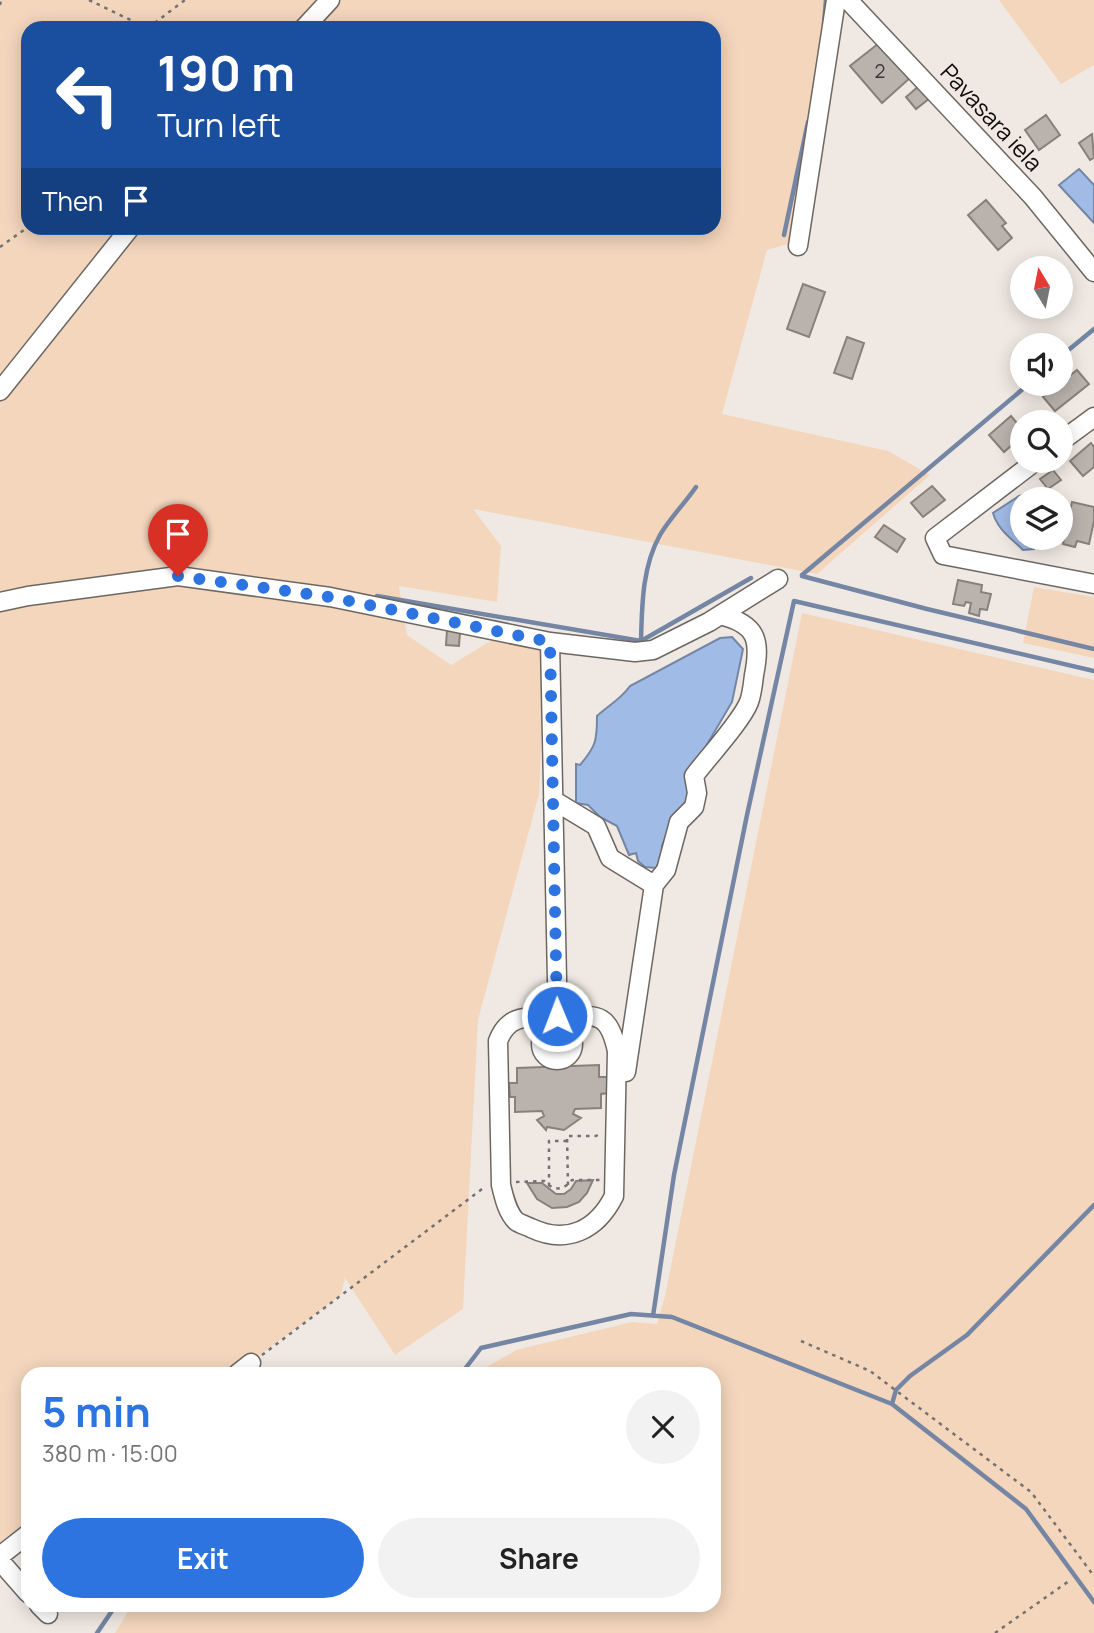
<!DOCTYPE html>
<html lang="en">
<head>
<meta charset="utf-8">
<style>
  :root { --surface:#fff; --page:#f2f2f2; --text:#222; --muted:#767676; --accent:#2e74e1 }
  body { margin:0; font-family:Manrope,sans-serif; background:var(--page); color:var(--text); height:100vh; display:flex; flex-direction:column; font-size:26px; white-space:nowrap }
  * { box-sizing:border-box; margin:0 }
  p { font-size:23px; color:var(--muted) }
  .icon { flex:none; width:38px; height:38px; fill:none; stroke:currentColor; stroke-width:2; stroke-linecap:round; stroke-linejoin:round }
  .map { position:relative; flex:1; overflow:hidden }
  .side { position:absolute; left:21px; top:1367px; width:700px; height:245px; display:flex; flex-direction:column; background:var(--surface); border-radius:21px; box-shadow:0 4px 18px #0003 }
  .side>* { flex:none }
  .guide { position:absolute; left:21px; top:21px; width:700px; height:214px; border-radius:21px; box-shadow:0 4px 18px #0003; background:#1a4fa0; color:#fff; overflow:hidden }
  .needle { width:46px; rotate:350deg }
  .buttons { position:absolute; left:1010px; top:256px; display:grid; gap:14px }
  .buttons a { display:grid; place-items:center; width:63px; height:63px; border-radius:50%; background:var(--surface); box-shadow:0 4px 18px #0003; font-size:35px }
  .pin { position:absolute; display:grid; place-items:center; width:60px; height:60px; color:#fff; margin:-72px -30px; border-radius:50% 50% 50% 0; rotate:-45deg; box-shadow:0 0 7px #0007 }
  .pin .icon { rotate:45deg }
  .me { position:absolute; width:77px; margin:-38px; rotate:359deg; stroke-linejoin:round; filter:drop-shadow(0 0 5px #0008) }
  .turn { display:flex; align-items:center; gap:24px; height:147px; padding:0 21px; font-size:32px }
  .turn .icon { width:91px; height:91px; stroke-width:2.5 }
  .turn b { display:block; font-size:49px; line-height:60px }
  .then { display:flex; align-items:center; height:66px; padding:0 21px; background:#0003; gap:14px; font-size:26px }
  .round { display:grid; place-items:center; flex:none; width:74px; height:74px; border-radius:37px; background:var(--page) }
  .overview { display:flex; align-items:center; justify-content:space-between; height:119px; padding:0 21px }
  h1 { font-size:42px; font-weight:700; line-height:52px; color:var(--accent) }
  .action { display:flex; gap:14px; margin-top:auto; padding:14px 21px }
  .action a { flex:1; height:80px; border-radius:42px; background:var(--accent); color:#fff; font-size:28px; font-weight:700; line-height:80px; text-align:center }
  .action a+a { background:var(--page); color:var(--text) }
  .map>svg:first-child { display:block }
  .green { fill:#f3d6bc; fill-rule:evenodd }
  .water { fill:#a0bbe6; stroke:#7486a4; stroke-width:2 }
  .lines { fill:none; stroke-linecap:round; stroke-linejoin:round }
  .stream { stroke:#7486a4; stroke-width:4.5 }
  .building { fill:#bab3ad; stroke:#87807b; stroke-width:2 }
  .minor-casing { stroke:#6d6762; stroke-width:21 }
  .path { stroke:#76716e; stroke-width:2.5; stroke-dasharray:3.5 5; stroke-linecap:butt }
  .minor { stroke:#fff; stroke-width:18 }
  .route { stroke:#2e74e1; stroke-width:12; stroke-dasharray:0 21.6 }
  .labels { text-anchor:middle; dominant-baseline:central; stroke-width:5; stroke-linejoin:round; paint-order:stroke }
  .number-label { font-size:19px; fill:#383532 }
  .street-label { font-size:23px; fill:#0d0b09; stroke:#f0e9e3 }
</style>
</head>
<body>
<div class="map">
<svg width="1094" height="1633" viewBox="0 0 1094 1633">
  <rect width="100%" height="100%" fill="#f0e9e3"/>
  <path class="green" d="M0,0H834L791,243L767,250L722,414L888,451L930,475L817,574L473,509L501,546L497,602L399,586L407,635L451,665L494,639L545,646L539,794L478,1020L463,1309L395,1355L345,1278L341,1295L234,1374H28V1523L0,1544ZM28,28H714V228H28Z
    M999,0H1094V65L1061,84Z
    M1034,587L1094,597V658L1023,643Z
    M802,613L1094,680V1633H115L132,1605H714V1374H475L516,1350L632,1322L657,1324L665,1296Z"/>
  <path class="water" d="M1079,169L1094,185V223L1059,185Z
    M1028,494L1034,499H1022V537L1042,538L1034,549L1023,550C1011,538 998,530 993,513L1019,496Z
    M732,637L743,649L732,702L702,753L690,805L673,818L662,846V857L656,868L645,867L638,861L636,853L629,855L617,826L600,817L588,805L576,803V764L580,765C596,746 597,741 597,716C609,705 621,699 630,686L720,638Z"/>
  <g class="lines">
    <path class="stream" d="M824,24L826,0
      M784,235L808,122
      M1060,357L1094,329
      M802,575L1030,383
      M802,576L927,609L1094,649
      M377,596L641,641L751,578
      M641,641C642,606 642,567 660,535C670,518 685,503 696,487
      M653,1316L674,1175L747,815L794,601L1094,671
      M461,1374L481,1348L631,1314L672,1317L892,1404L1026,1509L1094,1602
      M892,1404L896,1390L910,1376L967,1335L1094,1205
      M97,1633L116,1605"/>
  </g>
  <path class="building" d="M879,43L911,77L882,103L850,66Z
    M920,85L930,98L916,109L906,97Z
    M1046,115L1060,135L1039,150L1025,130Z
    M1092,134L1094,158L1090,160L1079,143Z
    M986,200L1006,223L1002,226L1012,238L998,250L968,215Z
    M803,284L825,292L809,337L787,329Z
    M847,337L864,343L852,379L834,373Z
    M1077,370L1089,384L1055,411L1043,397Z
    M1011,416L1022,429V436L1004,452L989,435Z
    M1091,443L1094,447V467L1083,476L1070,461Z
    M1053,470L1061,480L1048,489L1040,479Z
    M932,486L945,500L923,517L911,503Z
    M1072,502L1094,507V521L1089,544L1077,541L1075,547L1063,544Z
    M884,525L905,539L897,552L875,537Z
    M958,580L982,585L981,592L991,594L987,610L980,609L979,616L969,613L971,603L966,602L964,606L953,604Z
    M447,630L460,632L459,646L446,645Z
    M599,1065V1077H608L609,1093L601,1094V1108L575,1109L573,1114L581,1118L564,1130L547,1127L546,1130L537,1120L544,1116L542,1111L515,1112V1097H510L509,1083H517V1068Z
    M593,1180L587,1193L579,1202L567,1207L552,1208L537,1199L527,1183H542L556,1194H564L571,1189L576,1181Z"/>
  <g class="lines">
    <g class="minor-casing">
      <path id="minor" d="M848,0L1033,197L1094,272
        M304,28L330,0
        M798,246L836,0
        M0,391L130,228
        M1060,442L1094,417
        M1037,460L935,538L943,555L1094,584
        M0,602L28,596L178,576L330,597L550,642L635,652L653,650L709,622L778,579
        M550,642L558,1028
        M553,800L596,826L610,858L654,885L626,1072
        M654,885L666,870L679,822L694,807L697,793L694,776C708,757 741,722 749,702C752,694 753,684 754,675C761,640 757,624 720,615
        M557,1016C595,1016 608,1009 617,1051L614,1196C597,1230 567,1245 531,1228C527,1226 520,1224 516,1221C507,1212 504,1197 501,1185L498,1041C509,1012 530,1018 557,1016Z
        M541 1044a16 16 0 1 1 32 0a16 16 0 1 1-32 0Z
        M237,1374L251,1363
        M0,1556L28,1534
        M0,1561L28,1593
        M39,1605L48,1614"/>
    </g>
    <path class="path" d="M89,0L147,28
      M0,5L1,0
      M148,28L185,0
      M0,247L28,227
      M516,1182L544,1181C554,1191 563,1191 572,1180H601
      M568,1185L567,1136H596L601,1133
      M549,1186V1141H567
      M801,1341L870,1371L1031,1492L1094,1576
      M262,1355L486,1186
      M995,1633L1069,1581"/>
    <use href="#minor" class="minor"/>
  </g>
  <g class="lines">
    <path class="route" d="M178,576L330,597L550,642L557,1016"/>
  </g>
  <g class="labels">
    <g class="number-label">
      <text x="880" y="71">2</text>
    </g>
    <g class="street-label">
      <text transform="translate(992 117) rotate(47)">Pavasara iela</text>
    </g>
  </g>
</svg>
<div class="buttons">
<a><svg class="needle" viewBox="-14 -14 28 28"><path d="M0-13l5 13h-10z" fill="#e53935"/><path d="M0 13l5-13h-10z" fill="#767676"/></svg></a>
<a><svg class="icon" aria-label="sound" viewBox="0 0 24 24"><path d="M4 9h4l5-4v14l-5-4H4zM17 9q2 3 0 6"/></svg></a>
<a><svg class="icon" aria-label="search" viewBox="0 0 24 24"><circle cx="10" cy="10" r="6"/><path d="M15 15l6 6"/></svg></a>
<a><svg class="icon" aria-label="layers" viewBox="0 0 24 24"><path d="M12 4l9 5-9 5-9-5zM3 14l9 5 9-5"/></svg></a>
</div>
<div class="pin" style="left:178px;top:576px;background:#d93025"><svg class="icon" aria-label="arrive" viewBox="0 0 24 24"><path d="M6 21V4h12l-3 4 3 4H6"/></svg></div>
<svg class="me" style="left:557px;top:1016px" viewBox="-20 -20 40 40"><circle r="17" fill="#2e74e1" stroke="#fff" stroke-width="3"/><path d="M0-11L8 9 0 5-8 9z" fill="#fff"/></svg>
<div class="guide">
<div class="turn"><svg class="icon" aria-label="left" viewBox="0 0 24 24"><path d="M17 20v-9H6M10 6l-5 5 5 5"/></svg><div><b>190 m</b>Turn left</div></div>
<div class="then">Then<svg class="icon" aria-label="arrive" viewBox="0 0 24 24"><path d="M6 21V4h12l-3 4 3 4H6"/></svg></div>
</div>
<section class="side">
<div class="overview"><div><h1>5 min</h1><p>380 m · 15:00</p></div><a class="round"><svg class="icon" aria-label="close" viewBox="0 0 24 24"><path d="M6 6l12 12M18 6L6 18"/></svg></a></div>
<div class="action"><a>Exit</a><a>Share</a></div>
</section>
</div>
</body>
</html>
